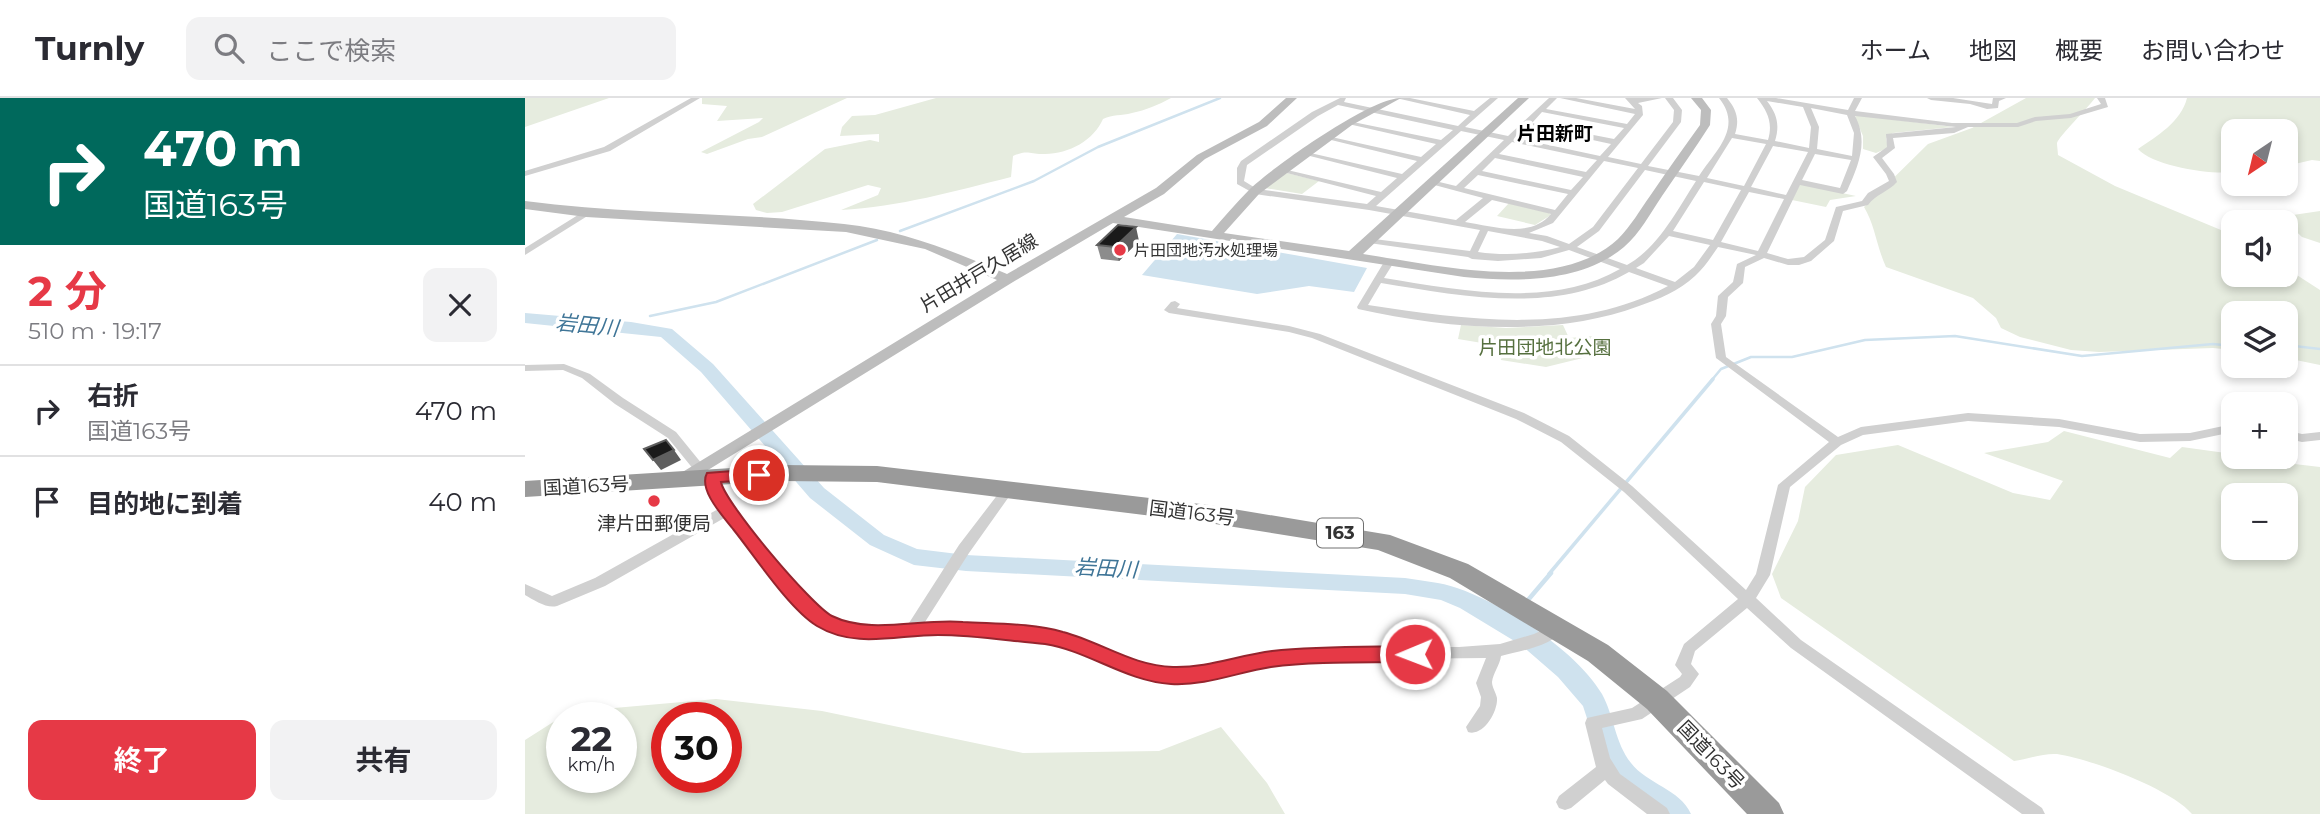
<!DOCTYPE html>
<html lang="ja">
<head>
<meta charset="utf-8">
<style>
  :root { --surface:#fff; --page:#f2f2f3; --text:#2b2b33; --muted:#7c7c81; --line:#e1e1e2; --accent:#e63946 }
  body { margin:0; font-family:Montserrat,"Noto Sans JP",sans-serif; background:var(--page); color:var(--text); height:100vh; display:flex; flex-direction:column; font-size:26px; white-space:nowrap }
  * { box-sizing:border-box; margin:0 }
  p { font-size:23px; color:var(--muted) }
  .icon { flex:none; width:38px; height:38px; fill:none; stroke:currentColor; stroke-width:2; stroke-linecap:round; stroke-linejoin:round }
  .map { position:relative; flex:1; overflow:hidden }
  .sheet { display:flex; flex-direction:column; background:var(--surface); width:525px }
  .sheet>* { flex:none }
  .top-card { background:#00695c; color:#fff; overflow:hidden }
  .needle { width:46px; rotate:215deg }
  .buttons { position:absolute; left:1696px; top:21px; display:grid; gap:14px }
  .buttons a { display:grid; place-items:center; width:77px; height:77px; border-radius:14px; background:var(--surface); box-shadow:0 4px 10px #0003; font-size:35px }
  .speed { position:absolute; left:21px; top:604px; display:flex; gap:14px; font-size:35px; font-weight:700; text-align:center }
  .speed>* { display:grid; place-content:center; width:91px; height:91px; border-radius:50%; background:var(--surface); box-shadow:0 4px 10px #0003; line-height:1 }
  .speed small { font-size:18px; font-weight:400 }
  .speed .limit { border:10px solid #d22; background:#fff; color:#111 }
  .pin { position:absolute; display:grid; place-items:center; width:60px; height:60px; color:#fff; margin:-30px; border:4px solid #fff; border-radius:50%; box-shadow:0 2px 7px #0007 }
  .me { position:absolute; width:77px; margin:-38px; rotate:269deg; stroke-linejoin:round; filter:drop-shadow(0 0 5px #0008) }
  .turn { display:flex; align-items:center; gap:24px; height:147px; padding:0 28px; font-size:32px }
  .turn .icon { width:91px; height:91px; stroke-width:2.5 }
  .turn b { display:block; font-size:49px; line-height:60px }
  .round { display:grid; place-items:center; flex:none; width:74px; height:74px; border-radius:14px; background:var(--page) }
  .overview { display:flex; align-items:center; justify-content:space-between; height:119px; padding:0 28px }
  h1 { font-size:42px; font-weight:700; line-height:52px; color:var(--accent) }
  .action { display:flex; gap:14px; margin-top:auto; padding:14px 28px }
  .action a { flex:1; height:80px; border-radius:14px; background:var(--accent); color:#fff; font-size:28px; font-weight:700; line-height:80px; text-align:center }
  .action a+a { background:var(--page); color:var(--text) }
  ul { padding:0; list-style:none }
  li { display:flex; align-items:center; gap:21px; height:91px; padding:0 28px; border-top:2px solid var(--line) }
  li div { flex:1 }
  li b { display:block; font-size:26px }
  li em { font-style:normal }
  header { display:flex; align-items:center; gap:42px; box-sizing:border-box; height:98px; padding:0 35px; background:var(--surface); border-bottom:2px solid var(--line) }
  header strong { font-size:33px }
  nav { display:flex; gap:38px; margin-inline-start:auto; font-size:24px }
  .search { width:490px; height:63px; background:var(--page); display:flex; align-items:center; gap:18px; box-sizing:border-box; padding:0 24px; border-radius:14px; color:var(--muted); font-size:26px }
  main { display:flex; flex:1; min-height:0 }
  .map>svg:first-child { display:block }
  .green { fill:#e6ecdf; fill-rule:evenodd }
  .water { fill:#cfe2ee }
  .lines { fill:none; stroke-linecap:round; stroke-linejoin:round }
  .stream-far2 { stroke:#cfe2ee; stroke-width:2.5 }
  .stream-far1 { stroke:#cfe2ee; stroke-width:3.5 }
  .stream { stroke:#cfe2ee; stroke-width:4.5 }
  .river { fill:#cfe2ee; fill-rule:evenodd }
  .street { fill:#d0d0d0; fill-rule:evenodd }
  .secondary { fill:#bdbdbd; fill-rule:evenodd }
  .highway { fill:#9a9a9a; fill-rule:evenodd }
  .wall { fill:#8c8c8c }
  .shaded-wall { fill:#5f5f5f }
  .building { fill:#1a1a1a; stroke:#5f5f5f; stroke-width:2 }
  .route { fill:#e63946; stroke:#96252e; stroke-width:2 }
  .poi-dot { fill:#e63946; stroke:#fff; stroke-width:2.5 }
  .labels { text-anchor:middle; dominant-baseline:central; stroke-width:7; stroke-linejoin:round; paint-order:stroke }
  .far-poi-label { font-size:16px; fill:#333; stroke:#fff; text-anchor:start }
  .shield { fill:#fff; stroke:#707070; stroke-width:2 }
  .shield-label { font-size:18px; font-weight:bold; fill:#333 }
  .far-quarter-label { font-size:19px; font-weight:bold; fill:#000; stroke:#fff }
  .street-label { font-size:19px; fill:#333; stroke:#fff }
  .park-label { font-size:19px; fill:#56703f; stroke:#fff }
  .poi-label { font-size:19px; fill:#333; stroke:#fff }
  .water-label { font-size:21px; font-style:italic; fill:#3f7597; stroke:#fff }
</style>
</head>
<body>
<header>
<strong>Turnly</strong>
<div class="search"><svg class="icon" aria-label="search" viewBox="0 0 24 24"><circle cx="10" cy="10" r="6"/><path d="M15 15l6 6"/></svg>ここで検索</div>
<nav><a>ホーム</a><a>地図</a><a>概要</a><a>お問い合わせ</a></nav>
</header>
<main>
<section class="sheet">
<div class="top-card">
<div class="turn"><svg class="icon" aria-label="right" viewBox="0 0 24 24"><path d="M7 20v-9h11M14 6l5 5-5 5"/></svg><div><b>470 m</b>国道163号</div></div>
</div>
<div class="overview"><div><h1>2 分</h1><p>510 m · 19:17</p></div><a class="round"><svg class="icon" aria-label="close" viewBox="0 0 24 24"><path d="M6 6l12 12M18 6L6 18"/></svg></a></div>
<ul>
<li><svg class="icon" aria-label="right" viewBox="0 0 24 24"><path d="M7 20v-9h11M14 6l5 5-5 5"/></svg><div><b>右折</b><p>国道163号</p></div><em>470 m</em></li>
<li><svg class="icon" aria-label="arrive" viewBox="0 0 24 24"><path d="M6 21V4h12l-3 4 3 4H6"/></svg><div><b>目的地に到着</b></div><em>40 m</em></li>
</ul>
<div class="action"><a>終了</a><a>共有</a></div>
</section>
<div class="map">
<svg width="1795" height="716" viewBox="0 0 1795 716">
  <rect width="100%" height="100%" fill="#fff"/>
  <path class="green" d="M0,0H84L0,29Z
    M177,0H322L237,39L223,41L182,56L176,54L234,24L238,20L192,23L202,8L177,6Z
    M411,0H646C633,7 621,12 607,15C596,18 588,16 578,21C569,42 544,56 520,56C505,57 504,51 488,58L486,79C430,93 374,109 316,112L353,97L356,90L343,87L257,114L242,115L231,112L228,106L300,51L345,42L354,44V36L315,38L317,29L327,18L350,17Z
    M1501,0H1570C1562,11 1535,37 1532,45C1532,47 1533,55 1533,57L1590,88L1708,137V177H1760L1761,170L1795,192V267L1761,260L1760,215H1708V252L1688,250L1574,254L1546,252L1495,239L1476,230L1471,220L1448,200L1361,169C1352,150 1350,127 1339,109L1403,46L1447,30Z
    M1662,0H1795V63L1787,62L1761,68L1760,33H1708V74C1685,77 1628,68 1613,51C1632,38 1656,24 1662,0Z
    M1332,17L1429,29L1438,28L1368,35L1361,40L1363,50L1351,55L1338,51V38L1330,19Z
    M762,75L794,83L777,96L740,90Z
    M1275,86L1331,98L1305,102L1301,109L1267,102Z
    M984,105L1024,115L1026,117L1010,127L972,118Z
    M1795,113V145L1777,139L1762,125L1768,117Z
    M936,227L981,230L1038,227L1044,240L1068,238L1075,241L1074,256L1021,269L976,262L975,248L933,241Z
    M1539,333L1645,360L1657,349L1708,356V359L1795,369V716H1667C1646,691 1566,661 1532,656C1519,655 1502,661 1489,663L1256,500L1247,476L1273,423L1280,389L1311,357L1373,347L1488,395L1525,402L1538,383L1459,355L1523,344ZM1708,397H1760V450H1708Z
    M191,601L297,613L498,655L634,653L696,629L742,685L760,716H0V642L44,614ZM37,620H96V679H37ZM142,620H201V679H142Z"/>
  <path class="water" d="M652,136L842,170L829,194L784,188L732,196L617,177Z"/>
  <g class="lines">
    <path class="stream-far2" d="M375,133L509,83L573,49L695,0
      M125,218L191,204L352,142
      M1760,247L1795,251
      M1186,283L1196,271L1226,259H1267L1340,242L1430,238L1557,258L1688,246L1708,248"/>
    <path class="stream-far1" d="M1024,476L1188,281"/>
    <path class="stream" d="M1003,502L1026,475
      M978,523L987,515"/>
    <path class="river" d="M0,215L106,224L147,231L188,266L299,390L359,437L392,451L441,457L880,480C898,483 915,484 932,490C979,506 1052,553 1077,596C1089,618 1090,645 1106,665C1122,686 1155,691 1166,716H1132L1090,685L1073,654L1058,608L1033,579L996,547L935,510L916,502L880,496L441,473L389,467L345,447L285,400L176,274L136,239L0,225Z"/>
    <path class="street" d="M166,0H175L85,53L0,78V73L79,49Z
      M815,0H821L819,4L933,28L945,17L871,0H885L949,13L965,0H973L940,29L983,38L1024,0H1032L1021,11L1102,26L1110,16L1035,0H1051L1110,11L1100,0H1137L1113,5L1117,8L1118,17L1083,59L1116,66L1148,24L1149,12L1140,0H1148L1157,12L1156,24L1123,68L1174,78C1191,52 1218,30 1194,0H1202C1211,11 1215,21 1210,36L1243,42C1248,25 1243,14 1232,0H1251L1323,12L1329,0H1337L1330,13L1427,25H1492L1510,19L1545,16L1576,6L1572,0H1580L1583,9L1546,20L1511,23L1493,29H1443L1429,35L1368,40L1370,50L1357,60L1369,76L1372,84C1363,94 1351,96 1343,107L1318,113L1309,143L1286,163L1274,167H1263L1239,160L1220,169L1218,185L1203,199L1201,218L1196,226L1201,259L1313,339L1336,329L1443,315L1534,321L1615,336L1665,335L1708,326V334L1665,343L1615,344L1534,329L1443,323L1338,337L1316,347L1265,389L1245,477L1231,500L1276,542L1517,710L1520,716H1497L1266,550L1222,510L1170,553L1166,566L1174,576L1165,589L1117,621L1077,630L1085,660L1095,676L1142,710L1145,716H1122L1083,686L1080,682L1046,710L1040,712L1034,710L1031,704L1034,698L1071,669L1060,625L1062,620L1107,610L1155,579L1157,576L1150,567L1159,546L1213,501L1099,394L1036,344L991,321L787,240L764,234L644,215L639,212L646,204L650,203L655,206L652,210L764,228L795,236L999,315L1044,338L1107,388L1221,492L1231,476L1253,387L1304,344L1191,260L1186,226L1191,218L1193,198L1208,184L1212,166L1231,157L1193,149C1186,159 1179,170 1170,178C1154,193 1134,201 1114,208C1028,240 922,231 833,211L832,209L859,164L864,161L869,164L859,180C934,192 1026,211 1095,171L1044,152L1016,160L973,163L947,161L943,159L844,145L839,142L841,140L945,153L955,132L844,112L730,96L712,86V70L716,63L787,14ZM1242,3L1278,9L1286,29L1284,50L1250,43C1255,27 1252,16 1242,3ZM813,7L928,32L916,42L823,23L819,25L911,46L896,59L802,38L798,40L892,63L877,76L781,54L777,56L872,80L856,94L758,71L754,73L851,98L842,106L732,91L719,83L722,67L793,18ZM1286,10L1322,17L1329,35L1327,58L1292,51L1294,29ZM1017,14L1099,30L1089,41L1007,25ZM1330,18L1431,29L1361,36L1362,49L1348,59L1361,76L1364,83L1343,95L1337,103L1311,109L1300,142L1279,159L1263,161L1242,155L1275,87L1318,96L1322,93C1333,68 1344,44 1330,18ZM1003,28L1086,46L1075,58L991,40ZM936,33L979,42L931,88L906,82L902,85L958,100L931,122L851,108ZM1207,40L1241,46L1219,88L1182,80ZM987,44L1072,62L1061,74L974,56ZM1248,48L1283,54L1261,97L1226,89ZM1290,56L1326,62L1315,90L1277,82ZM970,60L1058,79L1046,92L957,73ZM1079,63L1113,70L1068,129L1044,146L1022,138L1004,135L1028,125ZM1120,72L1171,83C1152,112 1134,149 1102,167L1052,149L1074,133ZM953,77L1043,96L1030,112L939,90ZM1179,84L1216,92L1188,142L1148,133ZM1224,94L1259,101L1233,153L1196,144ZM967,102L1026,116C1005,141 967,128 940,124ZM963,133L1017,143L1035,149C1008,156 981,158 953,154ZM1144,138L1185,147L1169,169L1150,184L1111,170L1119,165ZM1104,174L1143,188C1050,238 944,222 843,207L856,185C936,198 1030,217 1104,174Z
      M1402,0H1428L1467,6L1468,0H1481L1474,3L1473,10L1462,11L1445,6L1406,2Z
      M61,112L65,115L64,117L0,157V150Z
      M39,266L65,276L98,300L151,334L177,366L179,369L177,372H169L143,340L90,306L57,280L38,272L0,273V267Z
      M1760,332L1777,336L1795,334V342L1777,344L1760,340Z
      M187,375L191,376C194,381 194,386 196,391C208,415 282,508 304,519C329,531 357,527 384,525L434,447L480,387H488L490,390L488,393L444,455L400,524L412,523L520,532L554,542L608,564L649,572L677,569L752,555L803,554L863,549H934L975,546L1009,536L1032,525L1037,527L1039,531C1028,548 995,553 976,558C975,567 968,575 967,584C967,589 971,595 972,600C973,614 958,639 943,634L941,629L955,608L956,599L951,585L961,560L863,561L803,566L752,567L677,582L649,584L620,581L605,576L544,551L520,544L412,535L336,540L293,527L269,505L238,469L201,419L80,488L32,508C22,511 9,502 0,497V486L27,498L70,480L195,410L183,390L181,379Z"/>
    <path class="secondary" d="M761,0H772L742,28L680,61L639,96L599,119L687,133C699,119 711,105 724,92C748,69 845,0 876,0L827,27L734,96L699,135L824,153L993,0H1004L838,156C911,167 1032,197 1093,141C1106,128 1115,112 1125,98C1141,74 1158,51 1175,27L1176,12L1166,0H1177L1186,12L1185,27C1170,51 1153,74 1137,98C1125,116 1115,135 1099,149C1056,185 991,184 939,179L588,125L488,184L157,388L151,386L148,382L151,378L472,182L400,151L321,134L61,119L0,111V103C106,117 213,114 319,126C377,132 430,154 482,176L631,90L672,57L734,24Z"/>
    <path class="highway" d="M257,367L352,368L684,407L865,437L943,466L1083,547L1142,593L1254,705L1259,716H1222L1122,611L1063,563L925,480L853,452L684,425L352,384L257,383L0,399V383Z"/>
  </g>
  <path class="wall" d="M614,143L594,163L576,161L572,147Z"/>
  <path class="shaded-wall" d="M611,129L614,143L594,163L590,149Z
    M149,352L156,362L136,372L128,362Z"/>
  <path class="building" d="M593,127L611,129L590,149L572,147Z
    M141,342L149,352L128,362L119,351Z"/>
  <path class="route" d="M234,371L239,373L242,377L239,381L196,384C200,405 287,508 307,518C346,537 396,520 438,524C470,526 507,525 538,534C576,544 608,568 648,569C682,570 714,557 747,553C794,548 843,549 890,548L897,550L900,556L897,561L890,564C843,565 793,563 746,569C713,574 681,588 646,586C600,583 564,553 520,546C485,543 448,537 413,537C372,537 330,551 292,528C264,511 229,457 208,431C198,418 173,392 182,375Z"/>
  <g class="poi-dot">
    <circle cx="595" cy="152" r="7"/>
    <circle cx="129" cy="403" r="7"/>
  </g>
  <g class="labels">
    <g class="far-poi-label">
      <text x="609" y="152">片田団地汚水処理場</text>
    </g>
    <rect class="shield" x="792" y="420.5" width="46" height="29" rx="5"/>
    <g class="shield-label">
      <text x="815" y="435">163</text>
    </g>
    <g class="far-quarter-label">
      <text x="1030" y="35">片田新町</text>
    </g>
    <g class="street-label">
      <text transform="translate(454 175) rotate(-31)">片田井戸久居線</text>
      <text transform="translate(61 388) rotate(-3)">国道163号</text>
      <text transform="translate(667 415) rotate(7)">国道163号</text>
      <text transform="translate(1186 657) rotate(46)">国道163号</text>
    </g>
    <g class="park-label">
      <text x="1020" y="249">片田団地北公園</text>
    </g>
    <g class="poi-label">
      <text x="129" y="425">津片田郵便局</text>
    </g>
    <g class="water-label">
      <text transform="translate(62 227) rotate(6)">岩田川</text>
      <text transform="translate(581 470) rotate(3)">岩田川</text>
    </g>
  </g>
</svg>
<div class="buttons">
<a><svg class="needle" viewBox="-14 -14 28 28"><path d="M0-13l5 13h-10z" fill="#e53935"/><path d="M0 13l5-13h-10z" fill="#7c7c81"/></svg></a>
<a><svg class="icon" aria-label="sound" viewBox="0 0 24 24"><path d="M4 9h4l5-4v14l-5-4H4zM17 9q2 3 0 6"/></svg></a>
<a><svg class="icon" aria-label="layers" viewBox="0 0 24 24"><path d="M12 4l9 5-9 5-9-5zM3 14l9 5 9-5"/></svg></a>
<a>+</a>
<a>−</a>
</div>
<div class="speed"><div>22<small>km/h</small></div><div class="limit">30</div></div>
<div class="pin" style="left:234px;top:377px;background:#d93025"><svg class="icon" aria-label="arrive" viewBox="0 0 24 24"><path d="M6 21V4h12l-3 4 3 4H6"/></svg></div>
<svg class="me" style="left:890px;top:556px" viewBox="-20 -20 40 40"><circle r="17" fill="#e63946" stroke="#fff" stroke-width="3"/><path d="M0-11L8 9 0 5-8 9z" fill="#fff"/></svg>
</div>
</main>
</body>
</html>
